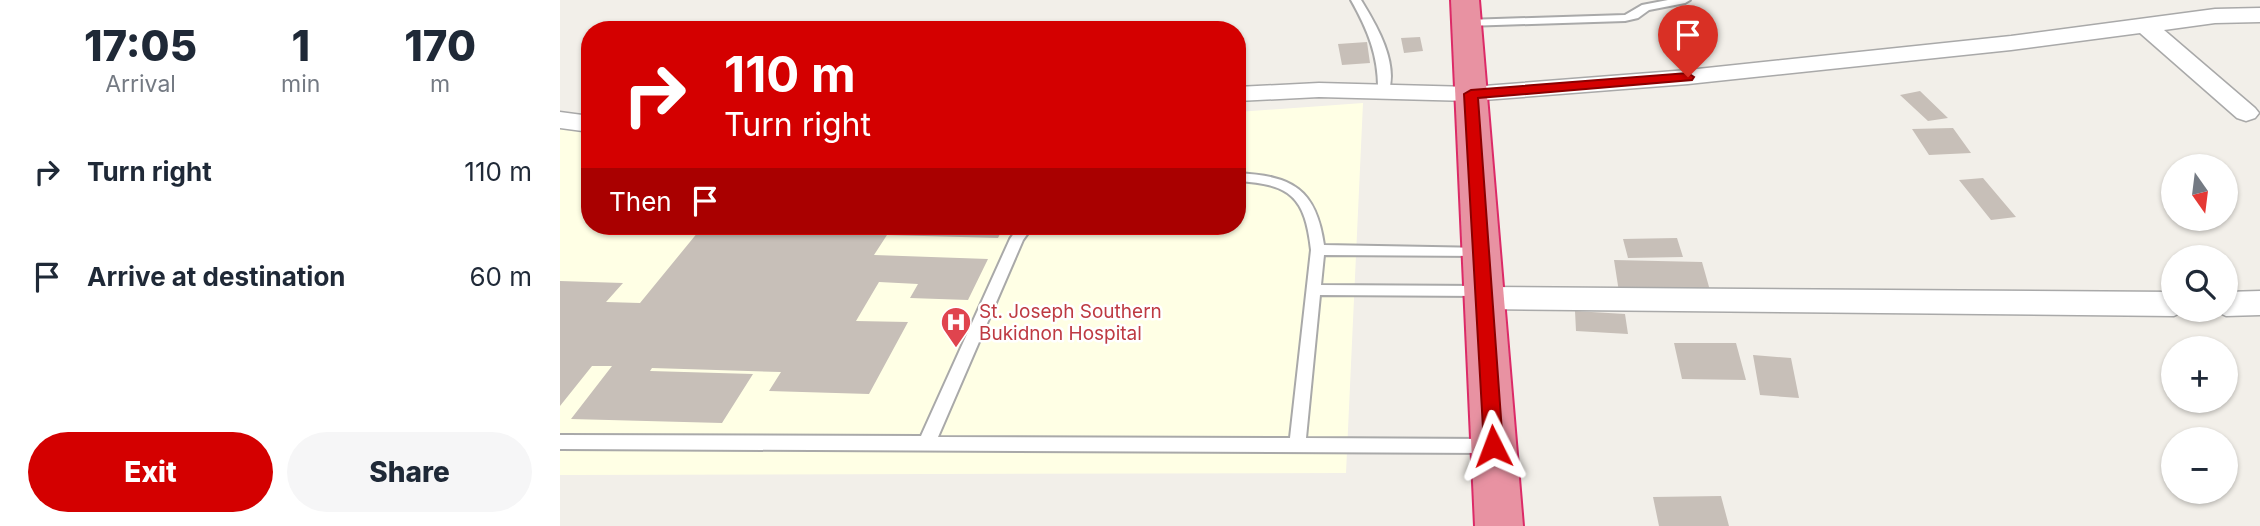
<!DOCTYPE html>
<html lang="en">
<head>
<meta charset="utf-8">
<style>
  :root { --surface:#fff; --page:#f6f6f7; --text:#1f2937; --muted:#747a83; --accent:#d40000 }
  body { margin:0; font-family:Inter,sans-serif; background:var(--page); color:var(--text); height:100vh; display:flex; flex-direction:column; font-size:26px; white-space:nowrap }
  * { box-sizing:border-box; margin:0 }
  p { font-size:23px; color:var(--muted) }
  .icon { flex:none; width:38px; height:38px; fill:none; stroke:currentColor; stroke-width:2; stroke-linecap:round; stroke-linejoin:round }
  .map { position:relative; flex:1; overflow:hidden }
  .side { display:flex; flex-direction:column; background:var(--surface); width:560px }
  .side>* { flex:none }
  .guide { position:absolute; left:21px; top:21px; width:665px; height:214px; border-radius:28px; box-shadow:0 2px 5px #0004; background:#d40000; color:#fff; overflow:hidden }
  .needle { width:46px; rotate:166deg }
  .controls { position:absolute; left:1601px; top:154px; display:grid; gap:14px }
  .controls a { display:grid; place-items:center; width:77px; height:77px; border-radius:50%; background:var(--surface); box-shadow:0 2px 5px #0004; font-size:35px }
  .pin { position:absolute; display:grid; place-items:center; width:60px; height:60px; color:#fff; margin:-72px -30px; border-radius:50% 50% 50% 0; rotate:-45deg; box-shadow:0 0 7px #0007 }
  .pin .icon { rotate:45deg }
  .me { position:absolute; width:77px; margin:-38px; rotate:357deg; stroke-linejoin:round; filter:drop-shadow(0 0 5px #0008) }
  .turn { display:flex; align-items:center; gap:24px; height:147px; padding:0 28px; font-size:32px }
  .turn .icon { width:91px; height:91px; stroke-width:2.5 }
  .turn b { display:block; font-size:49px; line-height:60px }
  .then { display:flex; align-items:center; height:66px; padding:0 28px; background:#0003; gap:14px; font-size:26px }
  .eta { display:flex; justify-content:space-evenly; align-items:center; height:119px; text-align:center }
  .eta b { font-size:42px; font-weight:800; line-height:49px }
  .cta { display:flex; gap:14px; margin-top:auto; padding:14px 28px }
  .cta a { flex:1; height:80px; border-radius:42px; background:var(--accent); color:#fff; font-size:28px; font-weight:800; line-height:80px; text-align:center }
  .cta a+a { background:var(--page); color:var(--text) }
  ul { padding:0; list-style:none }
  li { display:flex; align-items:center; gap:21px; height:105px; padding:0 28px }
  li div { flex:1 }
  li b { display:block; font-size:26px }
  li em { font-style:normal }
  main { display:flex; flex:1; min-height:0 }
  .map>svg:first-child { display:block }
  .education { fill:#ffffe5 }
  .building { fill:#c7bfb8 }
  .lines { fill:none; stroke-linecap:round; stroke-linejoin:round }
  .lane-casing { stroke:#a9a9a9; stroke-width:4 }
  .street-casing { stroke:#a9a9a9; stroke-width:3 }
  .highway-casing { stroke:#dc2a67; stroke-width:4 }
  .lane { fill:#fff; fill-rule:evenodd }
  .street { fill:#fff; fill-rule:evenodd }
  .highway { fill:#e892a2; fill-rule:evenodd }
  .route { fill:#d40000; stroke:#8a0000; stroke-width:2 }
  .labels { text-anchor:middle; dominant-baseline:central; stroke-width:5; stroke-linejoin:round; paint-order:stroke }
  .health-label { font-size:19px; fill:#be3a42; stroke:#fff; text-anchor:start }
</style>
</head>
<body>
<main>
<section class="side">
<div class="eta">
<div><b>17:05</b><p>Arrival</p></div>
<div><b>1</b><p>min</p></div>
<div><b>170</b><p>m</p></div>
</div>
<ul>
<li><svg class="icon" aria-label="right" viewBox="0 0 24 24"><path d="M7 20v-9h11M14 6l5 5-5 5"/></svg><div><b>Turn right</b></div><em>110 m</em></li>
<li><svg class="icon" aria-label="arrive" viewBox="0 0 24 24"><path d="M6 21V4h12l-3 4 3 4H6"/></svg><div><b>Arrive at destination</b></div><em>60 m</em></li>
</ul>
<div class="cta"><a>Exit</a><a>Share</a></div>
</section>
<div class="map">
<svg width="1700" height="526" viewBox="0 0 1700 526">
  <rect width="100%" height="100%" fill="#f2efe9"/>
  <path class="education" d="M803,103L786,473L0,475V128L30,131V226H677V112Z"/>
  <path class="building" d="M860,37L863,51L844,53L841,38Z
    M807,42L810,63L782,65L778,44Z
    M1360,91L1388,118L1368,121L1340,95Z
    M1393,128L1411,153L1369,155L1352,129Z
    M1423,178L1456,217L1431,220L1399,180Z
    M143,226H444L438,238L327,235L314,255L428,259L408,300L350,298L358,284L319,282L296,321L348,322L309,394L209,391L221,372L92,368L90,371L193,374L162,423L11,419L52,366H32L0,406V281L63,283L46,302L80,303Z
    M1117,238L1123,257L1068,258L1063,239Z
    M1054,260L1142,262L1151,294L1059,292Z
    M1015,311L1065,314L1068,334L1016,331Z
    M1114,343H1176L1186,380L1122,379Z
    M1193,355L1231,358L1239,398L1200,395Z
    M1161,496L1169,526H1099L1093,497Z"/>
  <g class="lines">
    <g class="lane-casing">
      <path id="lane" d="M791,0H801C817,26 839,63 828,94H820L818,92C819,57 808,30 791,0Z
        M1108,0H1130L1125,3L1089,10L1078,18L1065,21L906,26L901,23L906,20L1065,15L1082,5Z
        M677,173C732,176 756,188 764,245L926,248L928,251L926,254L921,256L764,255L761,285L921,286L926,287L928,291L926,295L921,296L760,295L746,438L929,439L935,441L937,446L935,451L929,453L0,449V435L361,436L450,239L459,226H473L463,240L378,437L730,438L751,250C745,197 731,184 677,181Z"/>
    </g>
    <g class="street-casing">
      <path id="street" d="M1700,8V22L1655,23L1604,30L1695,108L1699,113L1695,118L1686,121L1677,118L1580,33L1451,50L1128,84L911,101L759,97L677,101V87L759,83L911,87L1128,70L1451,36L1655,9Z
        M0,112L30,116V132L0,128Z
        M924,287L1614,292V310H1626L1614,316L924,309L913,306L909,298L913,290Z
        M1700,291V315L1666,316L1654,310H1666V292Z"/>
    </g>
    <g class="highway-casing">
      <path id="highway" d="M891,0H919L963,526H915Z"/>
    </g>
    <use href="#lane" class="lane"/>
    <use href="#street" class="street"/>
    <use href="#highway" class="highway"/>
  </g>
  <path class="route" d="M1128,73L1134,77L1132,80L918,98L943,446L940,452L933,454L927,452L924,446L904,94L911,90Z"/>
  <defs>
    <g id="hospital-pin" transform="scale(1.575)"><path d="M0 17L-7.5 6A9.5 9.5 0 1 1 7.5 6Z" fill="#e0444e" stroke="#fff"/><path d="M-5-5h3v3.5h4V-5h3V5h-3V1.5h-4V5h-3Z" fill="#fff"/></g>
  </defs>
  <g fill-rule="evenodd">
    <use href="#hospital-pin" x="396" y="322"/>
  </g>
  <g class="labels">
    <g class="health-label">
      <text x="419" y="311">St. Joseph Southern<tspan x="419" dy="22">Bukidnon Hospital</tspan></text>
    </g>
  </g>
</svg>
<div class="controls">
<a><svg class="needle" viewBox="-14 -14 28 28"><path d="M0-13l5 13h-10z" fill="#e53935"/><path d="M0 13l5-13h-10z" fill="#747a83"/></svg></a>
<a><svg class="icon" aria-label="search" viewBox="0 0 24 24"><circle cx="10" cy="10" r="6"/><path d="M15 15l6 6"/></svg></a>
<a>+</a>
<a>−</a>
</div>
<div class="pin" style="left:1128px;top:77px;background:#d93025"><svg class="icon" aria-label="arrive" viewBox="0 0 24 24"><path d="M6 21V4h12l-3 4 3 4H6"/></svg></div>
<svg class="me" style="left:933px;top:446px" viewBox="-20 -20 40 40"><path d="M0-17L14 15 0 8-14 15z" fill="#d40000" stroke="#fff" stroke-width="4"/></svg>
<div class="guide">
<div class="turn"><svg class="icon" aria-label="right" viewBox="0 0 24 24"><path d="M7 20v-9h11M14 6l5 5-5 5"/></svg><div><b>110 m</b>Turn right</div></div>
<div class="then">Then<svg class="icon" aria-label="arrive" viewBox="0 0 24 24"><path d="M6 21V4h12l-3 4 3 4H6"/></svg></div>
</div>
</div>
</main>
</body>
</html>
